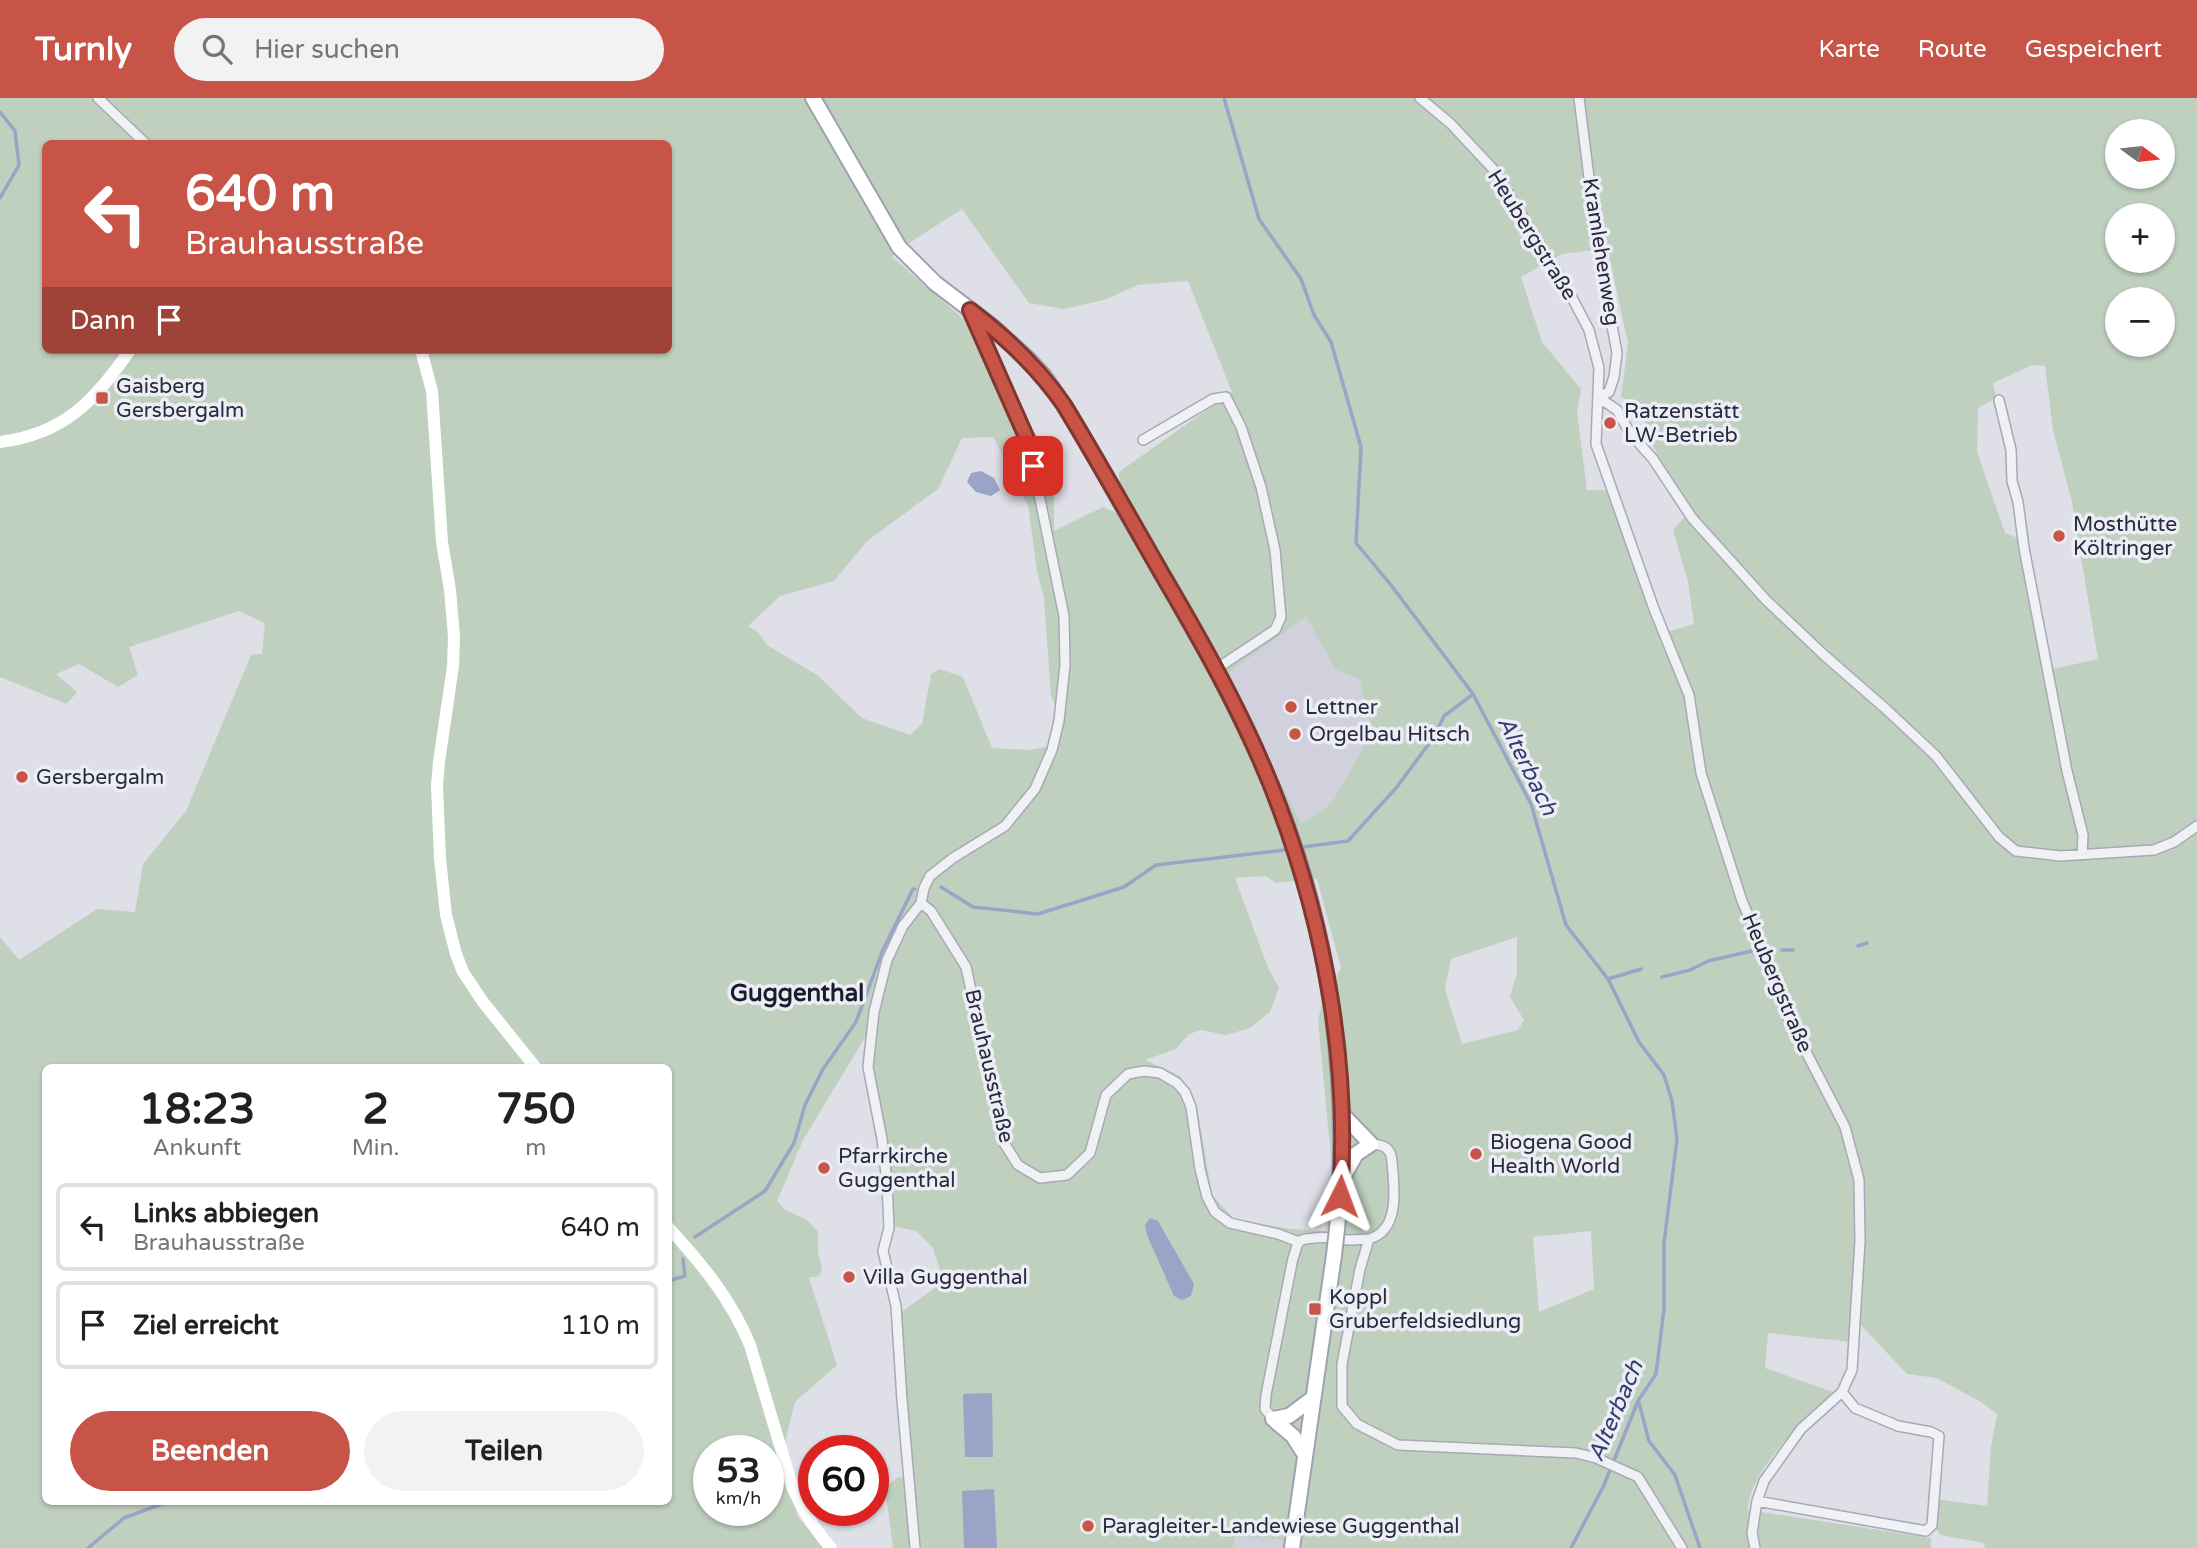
<!DOCTYPE html>
<html lang="de">
<head>
<meta charset="utf-8">
<style>
  :root { --surface:#fff; --page:#f2f2f2; --text:#202124; --muted:#757577; --line:#e0e0e0; --accent:#c75447 }
  body { margin:0; font-family:"Varela Round",sans-serif; background:var(--page); color:var(--text); height:100vh; display:flex; flex-direction:column; font-size:26px; white-space:nowrap }
  * { box-sizing:border-box; margin:0 }
  p { font-size:23px; color:var(--muted) }
  .icon { flex:none; width:38px; height:38px; fill:none; stroke:currentColor; stroke-width:2; stroke-linecap:round; stroke-linejoin:round }
  .map { position:relative; flex:1; overflow:hidden }
  .drawer { position:absolute; left:42px; top:966px; width:630px; height:441px; display:flex; flex-direction:column; background:var(--surface); border-radius:10px; box-shadow:0 2px 5px #0004 }
  .drawer>* { flex:none }
  .hud { position:absolute; left:42px; top:42px; width:630px; height:214px; border-radius:10px; box-shadow:0 2px 5px #0004; background:#c75447; color:#fff; overflow:hidden }
  .needle { width:46px; rotate:105deg }
  .buttons { position:absolute; left:2105px; top:21px; display:grid; gap:14px }
  .buttons a { display:grid; place-items:center; width:70px; height:70px; border-radius:50%; background:var(--surface); box-shadow:0 2px 5px #0004; font-size:35px }
  .speed { position:absolute; left:693px; top:1337px; display:flex; gap:14px; font-size:35px; font-weight:700; text-align:center }
  .speed>* { display:grid; place-content:center; width:91px; height:91px; border-radius:50%; background:var(--surface); box-shadow:0 2px 5px #0004; line-height:1 }
  .speed small { font-size:18px; font-weight:400 }
  .speed .limit { border:10px solid #d22; background:#fff; color:#111 }
  .pin { position:absolute; display:grid; place-items:center; width:60px; height:60px; color:#fff; margin:-30px; border-radius:14px; box-shadow:0 4px 10px #0006 }
  .me { position:absolute; width:77px; margin:-38px; rotate:3deg; stroke-linejoin:round; filter:drop-shadow(0 0 5px #0008) }
  .turn { display:flex; align-items:center; gap:24px; height:147px; padding:0 28px; font-size:32px }
  .turn .icon { width:91px; height:91px; stroke-width:2.5 }
  .turn b { display:block; font-size:49px; line-height:60px }
  .then { display:flex; align-items:center; height:66px; padding:0 28px; background:#0003; gap:14px; font-size:26px }
  .eta { display:flex; justify-content:space-evenly; align-items:center; height:119px; text-align:center }
  .eta b { font-size:42px; font-weight:700; line-height:49px }
  .action { display:flex; gap:14px; margin-top:auto; padding:14px 28px }
  .action a { flex:1; height:80px; border-radius:42px; background:var(--accent); color:#fff; font-size:28px; font-weight:700; line-height:80px; text-align:center }
  .action a+a { background:var(--page); color:var(--text) }
  ul { padding:0; list-style:none }
  li { display:flex; align-items:center; gap:21px; height:88px; margin:0 14px 10px; padding:0 14px; border:4px solid var(--line); border-radius:10px }
  li div { flex:1 }
  li b { display:block; font-size:26px }
  li em { font-style:normal }
  header { display:flex; align-items:center; gap:42px; box-sizing:border-box; height:98px; padding:0 35px; background:var(--accent); color:#fff }
  header strong { font-size:33px }
  nav { display:flex; gap:38px; margin-inline-start:auto; font-size:24px }
  .search { width:490px; height:63px; background:var(--page); display:flex; align-items:center; gap:18px; box-sizing:border-box; padding:0 24px; border-radius:38px; color:var(--muted); font-size:26px }
  .map>svg:first-child { display:block }
  .built { fill:#d0d1dc }
  .green { fill:#bfd0bf; fill-rule:evenodd }
  .water { fill:#9aa4c6 }
  .lines { fill:none; stroke-linecap:round; stroke-linejoin:round }
  .stream { stroke:#9aa4c6; stroke-width:3.5 }
  .minor-casing { stroke:#a7a9b4; stroke-width:12 }
  .primary-casing { stroke:#9ea1b2; stroke-width:18 }
  .minor { stroke:#f0f1f5; stroke-width:9 }
  .secondary { stroke:#fff; stroke-width:12 }
  .primary { stroke:#fff; stroke-width:14 }
  .primary-bridge-casing { stroke:#9ea1b2; stroke-width:18; stroke-linecap:butt }
  .primary-bridge { stroke:#fff; stroke-width:14 }
  .route-casing { stroke:#81372e; stroke-width:18 }
  .route { stroke:#c75447; stroke-width:12 }
  .poi-dot { fill:#c75447; stroke:#edeef5; stroke-width:2.5 }
  .labels { text-anchor:middle; dominant-baseline:central; stroke-width:7; stroke-linejoin:round; paint-order:stroke }
  .street-label { font-size:21px; fill:#282a3d; stroke:#edeef5 }
  .poi-label { font-size:21px; fill:#282a3d; stroke:#edeef5; text-anchor:start }
  .water-label { font-size:23px; font-style:italic; fill:#343f6f; stroke:#edeef5 }
  .quarter-label { font-size:24px; font-weight:bold; fill:#1a1c2d; stroke:#edeef5 }
</style>
</head>
<body>
<header>
<strong>Turnly</strong>
<div class="search"><svg class="icon" aria-label="search" viewBox="0 0 24 24"><circle cx="10" cy="10" r="6"/><path d="M15 15l6 6"/></svg>Hier suchen</div>
<nav><a>Karte</a><a>Route</a><a>Gespeichert</a></nav>
</header>
<div class="map">
<svg width="2197" height="1450" viewBox="0 0 2197 1450">
  <rect width="100%" height="100%" fill="#dedfe7"/>
  <path class="built" d="M1306,519L1336,572L1359,581L1373,633L1331,706L1301,725L1227,576Z
    M1235,1439L1279,1441L1295,1450H1233Z"/>
  <path class="green" d="M0,0H2197V1450H1985L1984,1445L1941,1437L1934,1428L1936,1401L1987,1408L1991,1349L1997,1316L1981,1304L1937,1280L1907,1276L1861,1227L1852,1244L1768,1235L1765,1270L1833,1294C1806,1321 1748,1373 1748,1412L1931,1440V1450H1295L1279,1441L1235,1439L1233,1450H893L885,1390L898,1379L911,1381L900,1215L935,1190L940,1172L933,1150L916,1133L892,1128L869,933L803,1042L777,1103L785,1112L807,1122L818,1134V1154L822,1170L819,1178L809,1180L837,1267L795,1304L781,1361L798,1419L825,1450H0V839L19,862L97,811L135,814L143,766L186,713L251,557L262,556L265,525L239,513L129,549L138,577L118,589L79,566L56,576L77,594L67,606L0,579ZM2118,33H2163V79H2118ZM46,46H668V252H46ZM962,111L1029,205L1064,211L1104,202L1138,187L1188,183L1232,294L1119,374V416L1103,409L1054,433V401L1022,319L1026,316L983,238L892,159L903,149ZM2118,117H2163V163H2118ZM1596,152L1609,158L1628,245L1621,299L1639,306L1655,352L1687,416L1673,432L1688,484L1694,526L1660,536L1607,392H1587L1577,314L1581,291L1542,244L1521,179L1562,156ZM2118,201H2163V247H2118ZM2032,267L2045,268L2053,332L2072,404L2098,561L2045,573L2020,441L2005,435L1977,354L1978,310L1996,300L1993,285ZM993,339L1028,407L1037,473L1044,500L1051,597L1058,615L1052,648L1028,652L992,650L963,579L940,571L931,576L922,626L910,637L862,620L817,577L767,547L759,535L748,528L780,498L834,483L867,443L938,391L962,340ZM1306,519L1336,572L1359,581L1373,633L1331,706L1301,725L1227,576ZM1266,778L1276,785L1317,781L1341,870L1322,905L1318,923L1332,1070L1325,1133L1291,1131L1234,1121L1212,1097L1198,1014L1180,978L1145,962L1176,951L1189,936L1201,932L1226,937L1250,930L1270,914L1279,890L1268,870L1235,780ZM1517,839V875L1510,899L1524,922L1518,932L1462,946L1445,891L1451,861ZM46,970H668V1404H46ZM1591,1133L1594,1191L1539,1214L1533,1139ZM709,1353H768V1412H709Z"/>
  <path class="water" d="M981,373L994,380L1000,392L991,398L976,394L967,384L971,375Z
    M1150,1120L1158,1123L1194,1186L1191,1198L1182,1202L1174,1198L1147,1137L1145,1127Z
    M992,1295L993,1359H965L963,1296Z
    M994,1391L997,1450H964L962,1393Z"/>
  <g class="lines">
    <path class="stream" d="M1224,0L1259,121L1301,181L1314,217L1331,244L1361,349L1356,445L1391,487L1473,596L1531,706L1566,827L1608,881L1639,944L1664,977L1672,1003L1677,1041L1664,1145V1211L1656,1276L1638,1303L1604,1387L1571,1450
      M0,14L15,33L19,67L0,100
      M1303,749L1348,743L1396,690L1434,639L1444,618L1472,597
      M941,789L973,809L1038,816L1124,789L1156,767L1284,752
      M1858,848L1867,845
      M1782,852H1793
      M1662,879L1690,872L1708,863L1752,853
      M1608,881L1641,871
      M695,1139L765,1093L794,1045L805,1007L823,971L856,924L882,854L913,791H915
      M668,1183L685,1178L683,1161
      M1639,1305L1649,1343L1675,1377L1700,1450
      M88,1450L124,1420L167,1404"/>
    <g class="minor-casing">
      <path id="minor" d="M98,0L146,46
        M1420,0L1451,26L1493,71L1567,190L1589,232L1599,270L1596,346L1654,511L1689,597L1701,675L1742,803L1766,858L1780,901L1789,921L1845,1029L1859,1082L1860,1143L1852,1272L1842,1294L1801,1331L1764,1383L1757,1403L1752,1435L1755,1450
        M1579,0L1598,151L1617,255L1614,279L1609,294L1598,299
        M1598,299L1617,312L1630,335L1653,361L1692,420L1766,502L1824,557L1887,612L1936,658L1999,739L2016,753L2060,758L2154,752L2174,744L2197,728
        M1999,302L2011,352L2012,383L2018,404L2024,450L2067,673L2083,737L2082,757
        M1143,342L1213,301L1226,299L1241,329L1261,389L1275,452L1281,519L1275,532L1216,571
        M921,805L924,790L930,778L953,760L1005,728L1035,691L1052,652L1059,623L1065,567L1064,518L1028,343L971,214
        M1369,1141L1360,1171L1342,1266V1308L1357,1326L1398,1347L1576,1355L1596,1360L1638,1379L1682,1450
        M1273,1321L1265,1311L1266,1297L1293,1160C1295,1156 1296,1148 1299,1144C1303,1140 1310,1141 1314,1140C1327,1138 1340,1142 1352,1142C1357,1141 1364,1142 1369,1141C1401,1132 1394,1088 1392,1064C1391,1049 1384,1047 1371,1046
        M1757,1403L1926,1433L1932,1427L1939,1338L1931,1334L1898,1328L1855,1310L1842,1294
        M915,1450L902,1302L896,1208L883,1153L889,1130L887,1085L882,1041L868,969L874,914L887,862L903,828L921,805L931,813L966,869L1004,1045L1018,1067L1040,1080L1067,1077L1090,1055L1106,997L1128,976L1144,973L1160,975L1177,985L1185,994L1191,1009L1200,1071L1207,1099L1215,1114L1230,1125L1278,1136L1299,1144"/>
    </g>
    <g class="primary-casing">
      <path id="primary" d="M813,0L899,149L935,185L994,230L1027,260L1044,278L1064,307C1092,352 1117,399 1144,445C1193,529 1242,613 1278,704C1331,837 1350,989 1337,1131
        M1341,1015L1371,1046L1356,1056L1343,1079
        M1273,1321L1293,1338L1305,1357
        M1273,1321L1289,1318L1313,1300
        M1292,1450L1334,1157"/>
    </g>
    <use href="#minor" class="minor"/>
    <path class="secondary" d="M421,252L432,293L442,444L450,492L454,539L453,568L439,664L437,688L440,760L446,817L456,856L463,874L483,904L536,970
      M0,344C65,336 95,302 130,252
      M668,1129C702,1166 731,1201 750,1247L793,1391C803,1413 815,1432 831,1450"/>
    <use href="#primary" class="primary"/>
    <g class="primary-bridge-casing">
      <path id="primary-bridge" d="M1334,1157L1337,1131"/>
    </g>
    <use href="#primary-bridge" class="primary-bridge"/>
  </g>
  <g class="lines">
    <g class="route-casing">
      <path id="route" d="M1033,368L1028,343L970,212C1007,240 1038,269 1064,307C1098,363 1130,420 1162,476C1206,551 1249,627 1279,708C1325,831 1350,967 1340,1098"/>
    </g>
    <use href="#route" class="route"/>
  </g>
  <g class="poi-dot">
    <rect x="95" y="293" width="14" height="14" rx="3.5"/>
    <circle cx="1610" cy="325" r="7"/>
    <circle cx="2059" cy="438" r="7"/>
    <circle cx="1291" cy="609" r="7"/>
    <circle cx="1295" cy="636" r="7"/>
    <circle cx="22" cy="679" r="7"/>
    <circle cx="1476" cy="1056" r="7"/>
    <circle cx="824" cy="1070" r="7"/>
    <circle cx="849" cy="1179" r="7"/>
    <rect x="1308" y="1204" width="14" height="14" rx="3.5"/>
    <circle cx="1088" cy="1428" r="7"/>
  </g>
  <g class="labels">
    <g class="street-label">
      <text transform="translate(1532 137) rotate(58)">Heubergstraße</text>
      <text transform="translate(1601 154) rotate(81)">Kramlehenweg</text>
      <text transform="translate(1777 885) rotate(67)">Heubergstraße</text>
      <text transform="translate(989 968) rotate(77)">Brauhausstraße</text>
    </g>
    <g class="poi-label">
      <text x="116" y="288">Gaisberg<tspan x="116" dy="24">Gersbergalm</tspan></text>
      <text x="1624" y="313">Ratzenstätt<tspan x="1624" dy="24">LW-Betrieb</tspan></text>
      <text x="2073" y="426">Mosthütte<tspan x="2073" dy="24">Költringer</tspan></text>
      <text x="1305" y="609">Lettner</text>
      <text x="1309" y="636">Orgelbau Hitsch</text>
      <text x="36" y="679">Gersbergalm</text>
      <text x="1490" y="1044">Biogena Good<tspan x="1490" dy="24">Health World</tspan></text>
      <text x="838" y="1058">Pfarrkirche<tspan x="838" dy="24">Guggenthal</tspan></text>
      <text x="863" y="1179">Villa Guggenthal</text>
      <text x="1329" y="1199">Koppl<tspan x="1329" dy="24">Gruberfeldsiedlung</tspan></text>
      <text x="1102" y="1428">Paragleiter-Landewiese Guggenthal</text>
    </g>
    <g class="water-label">
      <text transform="translate(1527 668) rotate(64)">Alterbach</text>
      <text transform="translate(1616 1313) rotate(-67)">Alterbach</text>
    </g>
    <g class="quarter-label">
      <text x="797" y="895">Guggenthal</text>
    </g>
  </g>
</svg>
<div class="buttons">
<a><svg class="needle" viewBox="-14 -14 28 28"><path d="M0-13l5 13h-10z" fill="#e53935"/><path d="M0 13l5-13h-10z" fill="#757577"/></svg></a>
<a>+</a>
<a>−</a>
</div>
<div class="speed"><div>53<small>km/h</small></div><div class="limit">60</div></div>
<div class="pin" style="left:1033px;top:368px;background:#d93025"><svg class="icon" aria-label="arrive" viewBox="0 0 24 24"><path d="M6 21V4h12l-3 4 3 4H6"/></svg></div>
<svg class="me" style="left:1340px;top:1098px" viewBox="-20 -20 40 40"><path d="M0-17L14 15 0 8-14 15z" fill="#c75447" stroke="#fff" stroke-width="4"/></svg>
<div class="hud">
<div class="turn"><svg class="icon" aria-label="left" viewBox="0 0 24 24"><path d="M17 20v-9H6M10 6l-5 5 5 5"/></svg><div><b>640 m</b>Brauhausstraße</div></div>
<div class="then">Dann<svg class="icon" aria-label="arrive" viewBox="0 0 24 24"><path d="M6 21V4h12l-3 4 3 4H6"/></svg></div>
</div>
<section class="drawer">
<div class="eta">
<div><b>18:23</b><p>Ankunft</p></div>
<div><b>2</b><p>Min.</p></div>
<div><b>750</b><p>m</p></div>
</div>
<ul>
<li><svg class="icon" aria-label="left" viewBox="0 0 24 24"><path d="M17 20v-9H6M10 6l-5 5 5 5"/></svg><div><b>Links abbiegen</b><p>Brauhausstraße</p></div><em>640 m</em></li>
<li><svg class="icon" aria-label="arrive" viewBox="0 0 24 24"><path d="M6 21V4h12l-3 4 3 4H6"/></svg><div><b>Ziel erreicht</b></div><em>110 m</em></li>
</ul>
<div class="action"><a>Beenden</a><a>Teilen</a></div>
</section>
</div>
</body>
</html>
